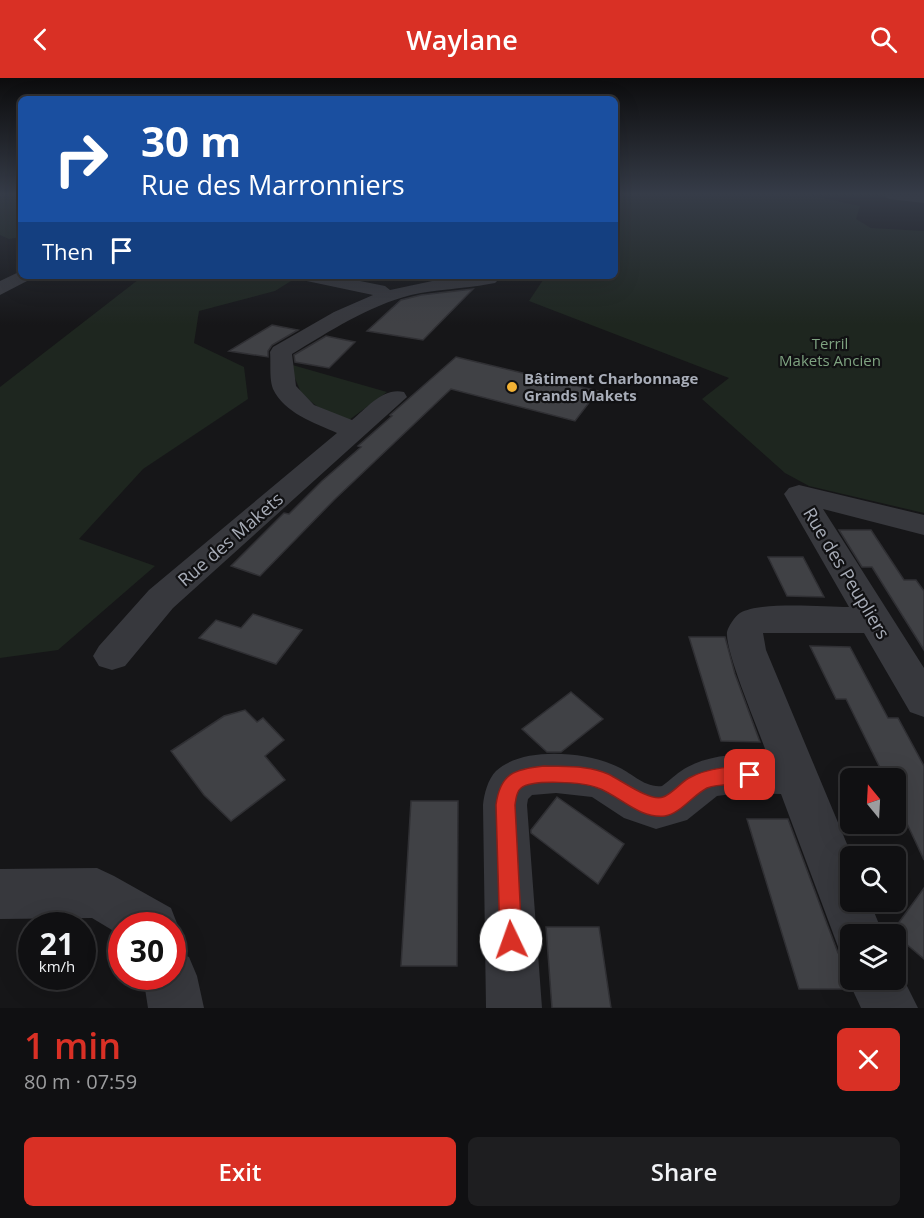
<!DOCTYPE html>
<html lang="en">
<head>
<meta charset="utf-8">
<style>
  :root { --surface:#101012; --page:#1e1e20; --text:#f1f3f6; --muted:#9c9d9f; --line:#303032; --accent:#d93025 }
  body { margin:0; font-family:"Open Sans",sans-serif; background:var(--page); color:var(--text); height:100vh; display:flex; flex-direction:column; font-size:22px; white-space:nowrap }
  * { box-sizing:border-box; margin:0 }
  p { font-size:20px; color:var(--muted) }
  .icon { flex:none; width:33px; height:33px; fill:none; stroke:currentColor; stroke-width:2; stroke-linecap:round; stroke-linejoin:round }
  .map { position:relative; height:930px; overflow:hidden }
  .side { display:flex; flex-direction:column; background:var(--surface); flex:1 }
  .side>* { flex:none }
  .guide { position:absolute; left:18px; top:18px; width:600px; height:183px; border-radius:9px; box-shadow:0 6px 24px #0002,0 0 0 2px var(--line); background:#1a4fa0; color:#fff; overflow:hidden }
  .needle { width:39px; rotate:342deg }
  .fabs { position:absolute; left:840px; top:690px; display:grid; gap:12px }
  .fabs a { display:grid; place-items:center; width:66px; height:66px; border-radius:9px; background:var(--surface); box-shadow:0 6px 24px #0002,0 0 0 2px var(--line); font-size:30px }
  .speed { position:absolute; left:18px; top:834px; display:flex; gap:12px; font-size:30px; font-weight:700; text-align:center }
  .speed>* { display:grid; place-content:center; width:78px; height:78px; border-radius:50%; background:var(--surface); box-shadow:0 6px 24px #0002,0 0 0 2px var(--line); line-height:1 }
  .speed small { font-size:15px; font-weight:400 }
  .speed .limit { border:9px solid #d22; background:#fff; color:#111 }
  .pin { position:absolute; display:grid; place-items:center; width:51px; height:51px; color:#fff; margin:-26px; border-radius:12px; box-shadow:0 3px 9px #0006 }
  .me { position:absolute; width:66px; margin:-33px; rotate:357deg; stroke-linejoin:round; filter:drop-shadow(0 0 4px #0008) }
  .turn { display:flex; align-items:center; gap:21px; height:126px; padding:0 24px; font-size:27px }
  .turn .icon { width:78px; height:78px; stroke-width:2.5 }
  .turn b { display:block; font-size:42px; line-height:51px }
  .then { display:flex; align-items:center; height:57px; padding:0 24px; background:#0003; gap:12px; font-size:22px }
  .round { display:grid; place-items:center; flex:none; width:63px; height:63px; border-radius:9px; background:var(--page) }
  .head { display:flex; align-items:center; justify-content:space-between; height:102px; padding:0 24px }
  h1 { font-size:36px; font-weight:600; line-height:45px; color:var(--accent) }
  .primary-button { display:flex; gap:12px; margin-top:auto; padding:12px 24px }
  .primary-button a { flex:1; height:69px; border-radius:9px; background:var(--accent); color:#fff; font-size:24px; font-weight:600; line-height:69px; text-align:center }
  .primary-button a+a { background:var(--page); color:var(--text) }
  header { display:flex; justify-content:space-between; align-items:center; height:78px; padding:0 24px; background:var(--accent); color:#fff; font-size:27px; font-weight:600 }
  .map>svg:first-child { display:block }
  .green { fill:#1e261f }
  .building { fill:#404145; stroke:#303034; stroke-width:1.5 }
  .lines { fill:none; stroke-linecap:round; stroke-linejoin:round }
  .minor { fill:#37383d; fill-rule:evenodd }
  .route { fill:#d93025; stroke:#8d1f18; stroke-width:1.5 }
  .poi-dot { fill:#f2b134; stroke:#111113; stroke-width:2 }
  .labels { text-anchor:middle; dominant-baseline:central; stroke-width:4.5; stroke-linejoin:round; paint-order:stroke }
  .far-park-label { font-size:15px; fill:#7fa381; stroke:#111113 }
  .far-poi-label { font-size:15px; font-weight:bold; fill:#a8adb8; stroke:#111113; text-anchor:start }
  .street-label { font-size:18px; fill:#a8adb8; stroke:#111113 }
</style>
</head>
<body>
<header><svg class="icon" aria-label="back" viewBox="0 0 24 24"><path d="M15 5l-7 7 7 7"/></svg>Waylane<svg class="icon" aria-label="search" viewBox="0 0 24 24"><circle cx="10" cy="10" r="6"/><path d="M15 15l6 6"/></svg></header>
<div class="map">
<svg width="924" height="930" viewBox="0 0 924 930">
  <rect width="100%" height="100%" fill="#161618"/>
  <path class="green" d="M0,117H21V159L9,161L0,157Z
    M615,117H809L860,128L856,141L871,150L924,153V435L809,408L785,395L702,321L729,300L529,223L543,202L549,198H615Z
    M143,198H273L291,203L275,213L199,233L194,265L244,289L248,321L143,391L79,461L155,488L58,572L0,580V309Z
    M289,286L387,314L349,342L322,332L302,317Z"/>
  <path class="building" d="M473,211L423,262L367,253L401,222L421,217Z
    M272,247L298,252L272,267L268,273V279L229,273Z
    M326,258L355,264L329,290L295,284L294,277Z
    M456,279L598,313L575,343L451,311L334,422L260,498L231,488L284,435L289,436L322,403L361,369L358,368L392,338L390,337Z
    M839,452H871L904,502H916L924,513V572L872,489H862Z
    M768,479H803L824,519L787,518Z
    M253,536L302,552L276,586L199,560L216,542L241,550Z
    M689,559H725L735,596L760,664L721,663Z
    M810,568L850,569L888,640H898L924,688V782L896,722V700H885L846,621H836Z
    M571,614L603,641L561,674H547L522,651Z
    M245,632L257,644L263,640L284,662L265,678L285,702L231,743L204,717L171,673L224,638Z
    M557,719L624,766L598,806L531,755V752Z
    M411,723H458L457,888H401Z
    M747,741H788L838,875L844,879L850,894L846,901L850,911H799Z
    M924,810V881L892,854Z
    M546,849H599L611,930H552Z"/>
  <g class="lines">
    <path class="minor" d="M882,117H924V125L889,121Z
      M21,193V198H32L29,202L0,217V203Z
      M299,198H335L385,208L390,212L437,202L502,198L495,205L489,206C463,211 437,211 411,217C368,228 330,253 292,276L296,308L314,327L352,342C367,330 383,309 404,314L407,319L173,530L125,588L112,592L99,588L93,578L99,568L149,512L337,355C315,345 284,335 273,311C269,301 271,285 270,274L273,269L334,234L373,217L302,202Z
      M799,407L924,437V457L823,431L924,590V639L910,634L864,555H763L766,572L852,778L850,824H870L883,856H850V879L840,874L781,716L739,715L717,718L687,742L656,751L624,740L592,719L556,715L532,717L528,721L527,727L542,930H486L483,727C484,716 488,701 496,693C523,668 586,674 616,688C631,694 644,710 662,708C669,703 676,696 684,691C709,676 739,676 767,676C759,653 725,574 727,554C728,549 735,538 740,535C761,523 824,529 849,529L784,416L789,410Z
      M97,790L114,798L171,830L178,848L172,862V848H122V858L92,840L0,841V791Z
      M172,872L189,879L197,898L204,930H148L143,898H172Z
      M896,886L918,930H861L848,902L850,896V902H896Z"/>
  </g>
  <linearGradient id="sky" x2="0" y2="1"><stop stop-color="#0c0c0d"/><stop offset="0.47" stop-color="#363c48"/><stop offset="1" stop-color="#363c48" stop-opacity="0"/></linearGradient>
  <rect width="924" height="247" fill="url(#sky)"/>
  <path class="route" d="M544,688C565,689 589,687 608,696C621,702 650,724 663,719C672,716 680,705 689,700C705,691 739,685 757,691L759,697L757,703C741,709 722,704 707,710C693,717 680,736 665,738C639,741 620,718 598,710C584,704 532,701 521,710C516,714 516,721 515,727L522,862L519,870L511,874L503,870L500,862L496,727C500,695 515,691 544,688Z"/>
  <circle class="poi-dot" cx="512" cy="309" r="6"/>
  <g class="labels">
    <g class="far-park-label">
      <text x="830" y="265">Terril<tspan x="830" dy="17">Makets Ancien</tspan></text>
    </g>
    <g class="far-poi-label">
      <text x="524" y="300">Bâtiment Charbonnage<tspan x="524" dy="17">Grands Makets</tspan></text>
    </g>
    <g class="street-label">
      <text transform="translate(230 461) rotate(-41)">Rue des Makets</text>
      <text transform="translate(847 495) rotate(59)">Rue des Peupliers</text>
    </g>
  </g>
</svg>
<div class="fabs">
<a><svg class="needle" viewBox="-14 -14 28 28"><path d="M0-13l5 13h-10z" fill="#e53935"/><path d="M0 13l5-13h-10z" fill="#9c9d9f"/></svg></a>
<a><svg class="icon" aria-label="search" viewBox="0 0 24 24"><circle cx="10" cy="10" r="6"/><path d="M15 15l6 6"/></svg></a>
<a><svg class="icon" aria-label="layers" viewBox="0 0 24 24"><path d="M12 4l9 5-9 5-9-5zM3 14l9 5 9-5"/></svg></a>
</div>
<div class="speed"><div>21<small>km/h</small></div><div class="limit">30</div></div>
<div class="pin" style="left:750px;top:697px;background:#d93025"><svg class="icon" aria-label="arrive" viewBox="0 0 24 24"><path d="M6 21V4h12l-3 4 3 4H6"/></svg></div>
<svg class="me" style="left:511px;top:862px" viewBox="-20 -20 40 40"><circle r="19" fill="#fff"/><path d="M0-13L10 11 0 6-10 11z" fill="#d93025"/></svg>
<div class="guide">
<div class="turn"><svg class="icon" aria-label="right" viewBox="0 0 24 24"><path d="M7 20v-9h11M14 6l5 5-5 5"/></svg><div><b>30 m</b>Rue des Marronniers</div></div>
<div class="then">Then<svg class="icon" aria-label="arrive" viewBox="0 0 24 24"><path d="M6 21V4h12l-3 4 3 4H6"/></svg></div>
</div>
</div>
<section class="side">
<div class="head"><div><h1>1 min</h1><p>80 m · 07:59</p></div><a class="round" style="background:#d93025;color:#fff"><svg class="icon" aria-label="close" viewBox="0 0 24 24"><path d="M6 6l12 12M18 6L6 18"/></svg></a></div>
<div class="primary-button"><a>Exit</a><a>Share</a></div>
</section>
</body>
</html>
